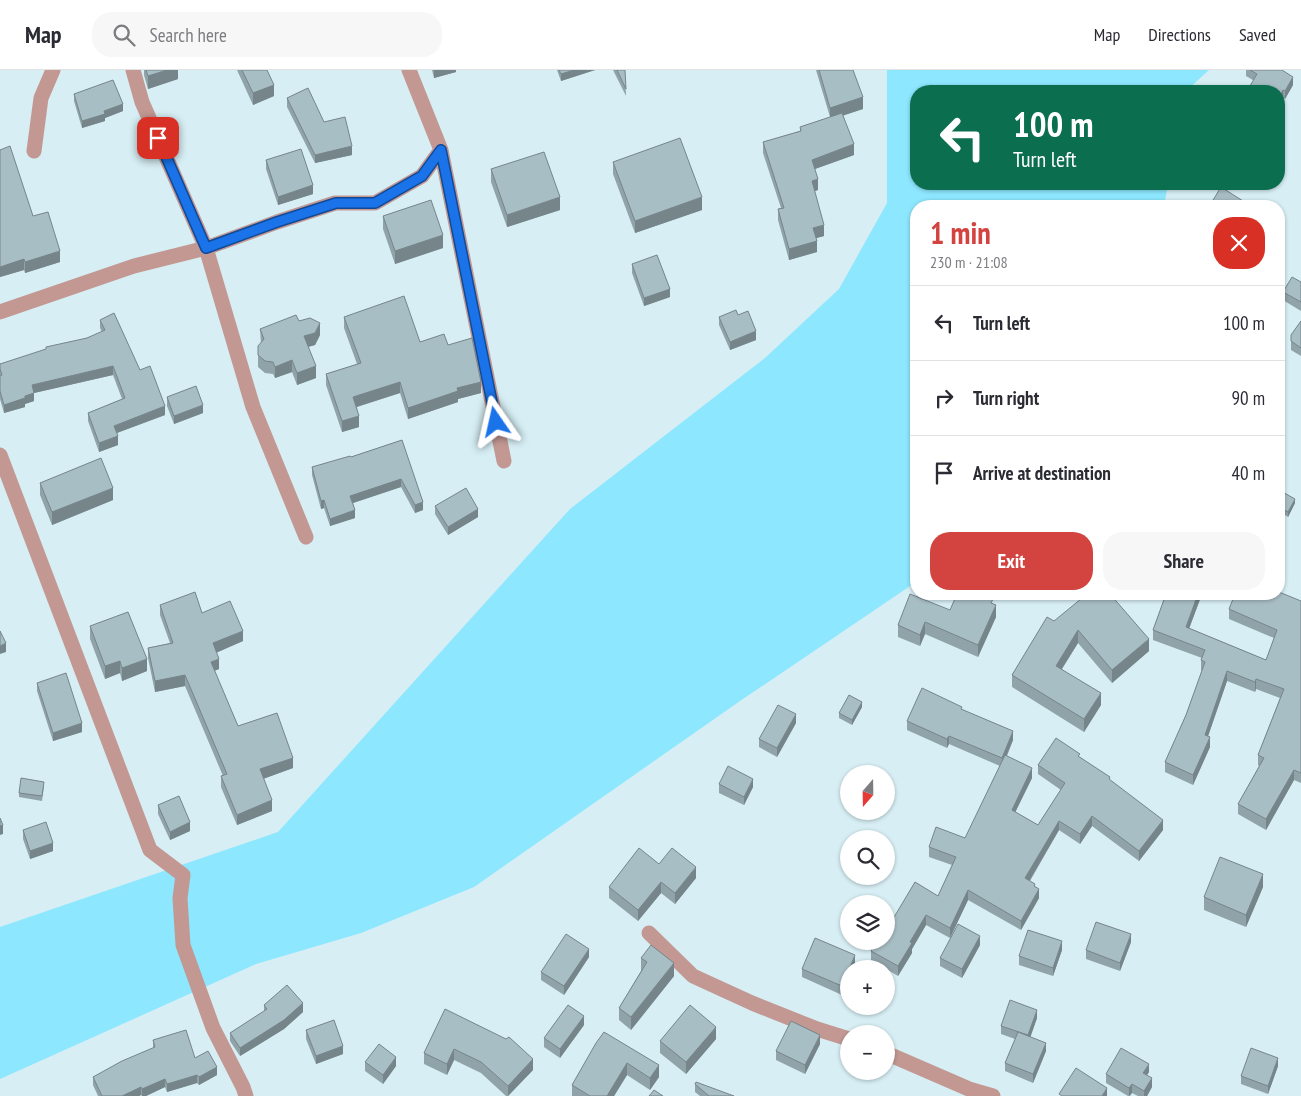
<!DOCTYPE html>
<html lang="en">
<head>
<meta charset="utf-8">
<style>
  :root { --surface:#fff; --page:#f7f7f7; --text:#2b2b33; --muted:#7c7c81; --line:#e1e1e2; --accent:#d34441 }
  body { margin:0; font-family:"PT Sans Narrow",sans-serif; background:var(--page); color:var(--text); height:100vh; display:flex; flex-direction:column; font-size:19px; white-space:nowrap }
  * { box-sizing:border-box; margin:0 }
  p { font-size:16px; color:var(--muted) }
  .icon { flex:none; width:28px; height:28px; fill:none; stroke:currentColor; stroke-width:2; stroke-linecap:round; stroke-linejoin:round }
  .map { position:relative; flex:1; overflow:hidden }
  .details { position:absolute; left:910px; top:130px; width:375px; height:400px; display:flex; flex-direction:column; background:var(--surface); border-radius:20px; box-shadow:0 1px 4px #0004 }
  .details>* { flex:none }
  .guide { position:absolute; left:910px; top:15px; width:375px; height:105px; border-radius:20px; box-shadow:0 1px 4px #0004; background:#0b6e4f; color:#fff; overflow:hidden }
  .needle { width:32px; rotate:200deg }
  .buttons { position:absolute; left:840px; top:695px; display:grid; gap:10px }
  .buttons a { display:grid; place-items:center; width:55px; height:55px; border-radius:50%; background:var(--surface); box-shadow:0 1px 4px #0004; font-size:25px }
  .pin { position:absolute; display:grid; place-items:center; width:42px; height:42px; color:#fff; margin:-21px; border-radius:10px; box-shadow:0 2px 8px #0006 }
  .me { position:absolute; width:55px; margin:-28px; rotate:349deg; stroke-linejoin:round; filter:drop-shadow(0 0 4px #0008) }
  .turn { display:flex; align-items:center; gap:18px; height:105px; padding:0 20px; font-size:22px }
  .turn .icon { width:65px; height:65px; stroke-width:2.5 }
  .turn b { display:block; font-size:35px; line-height:42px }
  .round { display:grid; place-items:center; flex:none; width:52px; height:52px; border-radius:20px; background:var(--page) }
  .overview { display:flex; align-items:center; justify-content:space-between; height:85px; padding:0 20px }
  h1 { font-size:30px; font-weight:800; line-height:38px; color:var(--accent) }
  .action { display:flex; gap:10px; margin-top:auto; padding:10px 20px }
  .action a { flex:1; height:58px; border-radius:20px; background:var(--accent); color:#fff; font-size:20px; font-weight:800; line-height:58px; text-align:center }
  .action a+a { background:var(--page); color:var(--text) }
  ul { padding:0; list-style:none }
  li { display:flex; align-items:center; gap:15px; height:75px; padding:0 20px; border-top:1px solid var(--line) }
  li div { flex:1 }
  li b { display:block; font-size:19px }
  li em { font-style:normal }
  header { display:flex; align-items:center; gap:30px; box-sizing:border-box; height:70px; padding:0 25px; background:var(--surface); border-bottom:1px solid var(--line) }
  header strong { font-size:24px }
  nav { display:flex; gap:28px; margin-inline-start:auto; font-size:18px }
  .search { width:350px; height:45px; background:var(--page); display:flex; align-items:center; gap:12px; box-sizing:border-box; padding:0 18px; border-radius:20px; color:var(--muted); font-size:19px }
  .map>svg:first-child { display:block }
  .green { fill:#8de7fe }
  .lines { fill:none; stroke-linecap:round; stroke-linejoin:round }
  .street { stroke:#c39893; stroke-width:15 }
  .wall { fill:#90a3a9 }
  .shaded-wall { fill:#76858a }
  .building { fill:#a8bec5; stroke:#76858a }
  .route-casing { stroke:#114b97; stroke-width:12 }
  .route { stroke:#1a73e8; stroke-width:9 }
</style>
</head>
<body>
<header>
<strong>Map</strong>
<div class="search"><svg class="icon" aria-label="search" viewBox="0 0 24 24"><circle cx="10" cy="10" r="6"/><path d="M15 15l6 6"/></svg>Search here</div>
<nav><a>Map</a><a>Directions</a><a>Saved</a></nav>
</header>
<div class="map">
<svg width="1301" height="1026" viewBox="0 0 1301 1026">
  <rect width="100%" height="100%" fill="#d6eef4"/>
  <path class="green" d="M887,0H1209L1186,21H916V114H1168L1164,136H916V512L740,631L474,817L361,863L256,894L0,1009V857L278,762L570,439L765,288L839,219L887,133Z"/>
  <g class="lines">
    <path class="street" d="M133,0L142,32L206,178L253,337L306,467
      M409,0L441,80L504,391
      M34,81L41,28L53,0
      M0,242L134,196L206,178L277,152L335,133H375L422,106L441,80
      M0,385L150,780L183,805L180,828L183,875L213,958L243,1017L246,1026
      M649,863L693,906L752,933L817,959L849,969
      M886,983L969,1019L993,1026"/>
  </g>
  <path class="wall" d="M144,0H178V9L148,19L144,5Z
    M237,0H267L274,26L253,35Z
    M432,0H456V2L434,8Z
    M557,0H595L561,11Z
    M613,0H625L626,26Z
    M816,0H853L863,39L843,45L854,85L815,99L818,120L814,121L824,166L816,168L817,182L789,190L778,150V139L781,138L763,83V72L800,61V57L830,47Z
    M1246,0H1282L1293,15L1285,29L1246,6Z
    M74,24L123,41L105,48V51L82,58L74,31Z
    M287,28L324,52L352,85L315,93L287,37Z
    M266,90L313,124L278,135L266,99Z
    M613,92L702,140L635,163L613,104Z
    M491,99L560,140L507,157L491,112Z
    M33,146L60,192L25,203L24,200L0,207Z
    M383,146L443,178L395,194L383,159Z
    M632,194L670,227L644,236L632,203Z
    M1301,212V241L1283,230V222Z
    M738,245L756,270L730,280L719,255V247Z
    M344,247L420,272L448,275L481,323L458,329V332L408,349L400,323L357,337L359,357L342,362L326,315V304L357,294L344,258Z
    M100,250L140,300L165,345L117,363L118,375L99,382L88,351V343L122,329L113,305L34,323V331L25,334V337L4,343L0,329V294L87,268L102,262L100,258Z
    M299,251L320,265L315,275L308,277L316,308L297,315L292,302L275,308L273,304L265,303L258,297V276L261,273L260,259Z
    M1301,251V286L1291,280V265Z
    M167,327L203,343L174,354L167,336Z
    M402,370L423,440L415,443L401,417L353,433L355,448L330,456L324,438L321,439L312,405V397L351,387Z
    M40,413L113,430L52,455L40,425Z
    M1279,420L1295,433L1288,447L1279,441Z
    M435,436L478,447L448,465L435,444Z
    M1166,524H1202L1189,558L1266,590L1274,568L1229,549V539L1301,531V713L1294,710L1266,760L1238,744V734L1259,696L1258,695V685L1280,628L1256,619L1255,622L1227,611L1208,666L1210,677L1193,715L1165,702V692L1186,645L1202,601L1201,600V590L1202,588L1153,570V560Z
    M994,534L996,547L978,587L925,564L920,576L898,567V555L950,540Z
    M160,535L202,543L243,571L216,583L219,599L214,601L238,656L293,698L263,709L272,741L237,755L221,717V706H223L185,616L155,622L148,588V578L170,573L160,545Z
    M1054,551L1149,581L1112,613L1078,573L1062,599L1101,635L1084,662L1012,617V605Z
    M90,556L147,601L122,611L120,603L105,609L90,569Z
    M37,613L82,662L53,671L37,621Z
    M862,637L852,655L839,648V643Z
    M962,640L1013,670L1007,686L1032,708L1015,742L1038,755L1061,720L1038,704V695L1080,687L1110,711L1163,760L1139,791L1092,756L1080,774L1059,760L1030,811L1035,816L1039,828L1021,860L968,830L950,868L926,855L912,879V883L898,906L871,890V881L887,859L938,826L952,795L929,787V777L965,768L1000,696L949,674L947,678L907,660V651Z
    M796,653L777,687L759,677V669Z
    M719,714L753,717L744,735L719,723Z
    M44,716L42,731L19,727V723Z
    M158,735L190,761L170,770L158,744Z
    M23,760L53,781L30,789L23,769Z
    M659,794L696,808L675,834L661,823L638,851L609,828V817Z
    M1263,817L1246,857L1204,840V827Z
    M1131,872L1120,901L1086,889V880Z
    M980,875L962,908L940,896V888Z
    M1062,880L1053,906L1019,895V886Z
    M589,887L564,925L541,910V902Z
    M641,888L674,906L631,960L619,950V938L641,901Z
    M855,894L842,925L802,907V899Z
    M264,935L303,942L284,959L240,986L230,971V963L264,942Z
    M445,939L533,1000L508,1026H506L481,1003L454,990L447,1005L424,994V983Z
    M1037,948L1030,967L1046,981L1033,1013L1005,1001V993L1015,969L1001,964V956Z
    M584,955L560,988L544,977V968Z
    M306,960L343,984L316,994L306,969Z
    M604,962L659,1007L650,1020L627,1005L614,1026H572V1015Z
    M716,969L686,1004L660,983V971Z
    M153,970L195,988L217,1005L199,1015L197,1013L167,1022L165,1017L146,1026H142L141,1025L139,1026H98L93,1015V1007L153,978Z
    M820,974L805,1004L776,990V981Z
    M365,992L396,996L383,1014L365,1001Z
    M1278,996L1268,1024L1241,1014V1006Z
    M1149,1002L1147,1005L1152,1017L1147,1026H1138L1132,1023L1130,1026H1128L1106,1013V1004Z
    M695,1014L734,1026H700L695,1022Z"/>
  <path class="shaded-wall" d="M167,0H178V9L148,19V6Z
    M434,0H456V2L434,8Z
    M574,0H595L561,11V4Z
    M1293,7V15L1285,29V21Z
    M274,15V26L253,35V23Z
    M1283,20V28L1279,37V28Z
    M863,27V39L830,50V38Z
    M123,34V41L105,48V51L82,58V51L104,41Z
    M854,74V85L812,100V90Z
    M352,76V85L315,93V85Z
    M818,109V120L812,122V111Z
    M313,115V124L278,135V127Z
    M560,127V140L507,157V145Z
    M702,127V140L635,163V151Z
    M1243,131V136H1239Z
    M824,155V166L813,169V158Z
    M443,165V178L395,194V181Z
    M817,171V182L789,190V179Z
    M60,181V192L25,203V192Z
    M24,189V200L0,207V197Z
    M670,219V227L644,236V228Z
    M320,253V265L315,275L304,278V266Z
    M756,261V270L730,280V272Z
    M292,290V302L275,308V297Z
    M113,296V305L34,323V331L25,334V337L4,343V335L25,326L32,315Z
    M316,296V308L297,315V303Z
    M400,312V323L353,338V327Z
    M481,312V323L458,329V332L408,349V338L457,318Z
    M203,335V343L174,354V346Z
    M165,336V345L114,364V356Z
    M359,346V357L342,362V351Z
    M118,366V375L99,382V373Z
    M401,409V417L350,434V426Z
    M113,418V430L52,455V442Z
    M1295,429V433L1288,447V442Z
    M324,430V438L321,439V431Z
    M423,432V440L415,443V435Z
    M478,439V447L448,465V457Z
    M355,440V448L330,456V449Z
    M1198,524H1202L1186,567V557Z
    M996,535V547L978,587V575Z
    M925,552V564L920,576V565Z
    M1078,560V573L1056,608V596Z
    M243,561V571L213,584V573Z
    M1149,569V581L1112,613V600Z
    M6,573V582L0,584V576Z
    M147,589V601L122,611V598Z
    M219,589V599L211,602V592Z
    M120,591V603L105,609V596Z
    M1227,601V611L1205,675V665Z
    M185,605V616L155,622V611Z
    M1256,609V619L1255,622V612Z
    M1101,623V635L1084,662V649Z
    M862,632V637L852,655V650Z
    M796,644V653L777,687V678Z
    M82,653V662L53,671V663Z
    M1013,661V670L1002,696V688Z
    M949,666V674L947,678V669Z
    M1210,667V677L1193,715V705Z
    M293,688V698L260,710V699Z
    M1032,698V708L1012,749V740Z
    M1294,700V710L1266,760V749Z
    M753,709V717L744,735V727Z
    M272,730V741L237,755V745Z
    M1092,746V756L1080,774V764Z
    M1163,750V760L1139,791V781Z
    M1059,751V760L1025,818V808Z
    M190,752V761L170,770V762Z
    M3,755V764L0,765V756Z
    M53,773V781L30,789V781Z
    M696,797V808L675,834V823Z
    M1263,804V817L1246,857V845Z
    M661,812V823L638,851V840Z
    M1039,819V828L1021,860V851Z
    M968,820V830L950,868V858Z
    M926,845V855L912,879V883L898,906V896L910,872Z
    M1131,864V872L1120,901V893Z
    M980,866V875L962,908V899Z
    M1062,871V880L1053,906V898Z
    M589,879V887L564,925V916Z
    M855,885V894L853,899H849Z
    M674,893V906L631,960V947Z
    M849,900V908L842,925V916Z
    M303,933V942L284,959L240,986V978Z
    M1037,940V948L1028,974V965Z
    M584,946V955L560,988V979Z
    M716,957V969L686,1004V992Z
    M820,965V974L805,1004V995Z
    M1046,973V981L1033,1013V1004Z
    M343,976V984L316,994V986Z
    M454,979V990L447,1005V994Z
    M396,987V996L383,1014V1005Z
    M1278,988V996L1268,1024V1016Z
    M533,989V1000L508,1026V1016Z
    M627,993V1005L614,1026H607Z
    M1149,994V1002L1143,1011V1003Z
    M659,995V1007L650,1020V1008Z
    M217,997V1005L199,1015V1007Z
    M197,1005V1013L167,1022V1014Z
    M1152,1008V1017L1147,1026H1144V1021Z
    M165,1009V1017L146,1026H142V1019Z
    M1132,1014V1023L1129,1026V1018Z
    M141,1017V1025L139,1026H122Z
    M1107,1018V1026H1102Z"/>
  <path class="building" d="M146,0H167L148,6Z
    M242,0H267L274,15L253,23Z
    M559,0H574L561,4Z
    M617,0H625L626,19Z
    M819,0H853L863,27L830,38Z
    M1250,0H1282L1293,7L1285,21L1283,20L1279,28V21H1247L1257,4Z
    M113,10L123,34L104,41L105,44L82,51L74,24Z
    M308,18L324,52L345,47L352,76L315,85L287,28Z
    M842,43L854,74L812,90L818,109L812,111L824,155L813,158L817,171L789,179L778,139L784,138L763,72L801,61L800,57Z
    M680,68L702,127L635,151L613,92Z
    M10,76L33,146L48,142L60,181L25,192L24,189L0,197V80Z
    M301,79L313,115L278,127L266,90Z
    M544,82L560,127L507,145L491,99Z
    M1221,117L1243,131L1239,136H1213L1210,135Z
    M431,130L443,165L395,181L383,146Z
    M657,185L670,219L644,228L632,194Z
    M1292,207L1301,212V232L1283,222Z
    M404,226L420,272L444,264L448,275L472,268L481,312L457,318L458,321L408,338L400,312L353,327L359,346L342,351L326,304L361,293L344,247Z
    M736,240L738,245L748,241L756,261L730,272L719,247Z
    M114,243L140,300L150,296L165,336L114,356L118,366L99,373L88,343L125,328L113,296L32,315L34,323L25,326V328L4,335L0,321V306L2,305L0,299V294L46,279V277L87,268L105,260L100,250Z
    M296,245L299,251L310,248L320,253L315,263L304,266L316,296L297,303L292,290L275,297L273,292L265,291L258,285V276L264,269L260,259Z
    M1301,251V278L1291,271V265Z
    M196,316L203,335L174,346L167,327Z
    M402,370L423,432L415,435L401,409L350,426L355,440L330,449L324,430L321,431L312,397L350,386L351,387Z
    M101,388L113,418L52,442L40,413Z
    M466,418L478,439L448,457L435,436Z
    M1279,420L1295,429L1288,442L1279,437Z
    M195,522L202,543L230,531L243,561L213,573L219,589L211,592L238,656L277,643L293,688L260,699L272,730L237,745L221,706L227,704L185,605L155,611L148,578L173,573L160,535Z
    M1279,522L1301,531V703L1294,700L1266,749L1238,734L1264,688L1258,685L1284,619L1256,609L1255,612L1227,601L1205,665L1210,667L1193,705L1165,692L1186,645L1205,592L1201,590L1205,580L1153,560L1166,524H1198L1186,557L1266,590L1277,560L1229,539L1235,524H1279Z
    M910,524L950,540L957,524H985L994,527L991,533L996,535L978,575L925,552L920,565L898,555Z
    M1087,524H1110L1149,569L1112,600L1078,560L1056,596L1101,623L1084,649L1012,605L1047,547L1054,551Z
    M128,542L147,589L122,598L120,591L105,596L90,556Z
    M0,561L6,573L0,576Z
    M66,603L82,653L53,663L37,613Z
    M922,618L962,637L961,639L1013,661L1002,688L949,666L947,669L907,651Z
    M849,625L862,632L852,650L839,643Z
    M778,635L796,644L777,678L759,669Z
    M1056,668L1080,684L1078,686L1110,707L1109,709L1163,750L1139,781L1092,746L1080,764L1059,751L1025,808L1035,814L1034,816L1039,819L1021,851L968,820L950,858L926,845L910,872L912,873L898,896L871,881L876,871H886V859H887L915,812L938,826L956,787L929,777L936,757L965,768L1005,685L1032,698L1012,740L1038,755L1065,713L1038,695Z
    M728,696L753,709L744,727L719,714Z
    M21,708L44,712L42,726L19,723Z
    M179,726L190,752L170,762L158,735Z
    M0,748L3,755L0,756Z
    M46,752L53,773L30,781L23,760Z
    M639,778L659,794L672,778L696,797L675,823L661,812L638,840L609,817Z
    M1220,787L1263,804L1246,845L1204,827Z
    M1096,852L1131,864L1120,893L1086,880Z
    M958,854L980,866L962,899L940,888Z
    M1028,860L1062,871L1053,898L1019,886Z
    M566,864L589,879L564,916L541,902Z
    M815,868L855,885L842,916L802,899Z
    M651,875L674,893L631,947L619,938L647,892L641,888Z
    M287,915L303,933L284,950L240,978L230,963L267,939L264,935Z
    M1010,930L1037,940L1028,965L1001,956Z
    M568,935L584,946L560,979L544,968Z
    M690,935L716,957L686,992L660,971Z
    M445,939L506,969L509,967L533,989L508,1016L481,992L454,979L447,994L424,983Z
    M334,950L343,976L316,986L306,960Z
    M791,951L820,965L805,995L776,981Z
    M186,960L195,988L208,981L217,997L199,1007L197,1005L167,1014L165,1009L142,1019L141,1017L122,1026H102L93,1007L122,991L155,977L153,970Z
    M604,962L659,995L650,1008L627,993L607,1026H590L572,1015L596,973Z
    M1018,962L1046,973L1033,1004L1005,993Z
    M379,974L396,987L383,1005L365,992Z
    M1121,978L1149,994L1143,1003L1152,1008L1144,1021L1132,1014L1129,1018L1106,1004Z
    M1251,978L1278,988L1268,1016L1241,1006Z
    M1076,998L1107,1018L1102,1026H1062L1059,1024Z
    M696,1012L734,1026H709L695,1014Z
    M654,1020L663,1026H649Z"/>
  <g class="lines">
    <g class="route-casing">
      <path id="route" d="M158,68L206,178L277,152L336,133H375L422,106L441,80L496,352"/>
    </g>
    <use href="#route" class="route"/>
  </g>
</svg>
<div class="buttons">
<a><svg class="needle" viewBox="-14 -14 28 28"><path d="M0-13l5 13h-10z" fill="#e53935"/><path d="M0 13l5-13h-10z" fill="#7c7c81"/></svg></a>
<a><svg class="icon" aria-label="search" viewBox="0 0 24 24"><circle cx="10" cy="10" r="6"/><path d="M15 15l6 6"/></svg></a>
<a><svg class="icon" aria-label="layers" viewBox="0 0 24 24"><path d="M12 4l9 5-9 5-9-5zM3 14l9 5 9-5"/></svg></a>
<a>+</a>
<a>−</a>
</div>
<div class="pin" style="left:158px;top:68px;background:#d93025"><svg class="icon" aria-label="arrive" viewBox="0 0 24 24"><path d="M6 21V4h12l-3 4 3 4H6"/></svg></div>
<svg class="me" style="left:496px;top:352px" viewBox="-20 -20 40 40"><path d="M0-17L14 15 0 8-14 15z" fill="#1a73e8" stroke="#fff" stroke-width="4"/></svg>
<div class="guide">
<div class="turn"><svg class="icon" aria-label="left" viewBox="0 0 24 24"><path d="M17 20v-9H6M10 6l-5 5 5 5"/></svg><div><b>100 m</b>Turn left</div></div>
</div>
<section class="details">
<div class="overview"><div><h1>1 min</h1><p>230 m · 21:08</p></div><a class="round" style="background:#d93025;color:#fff"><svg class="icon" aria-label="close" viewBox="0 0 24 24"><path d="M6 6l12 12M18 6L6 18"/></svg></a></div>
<ul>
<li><svg class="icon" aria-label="left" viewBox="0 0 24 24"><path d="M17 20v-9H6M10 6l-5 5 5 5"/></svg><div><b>Turn left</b></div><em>100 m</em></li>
<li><svg class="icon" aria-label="right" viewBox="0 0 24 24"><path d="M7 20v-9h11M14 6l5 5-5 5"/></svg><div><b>Turn right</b></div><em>90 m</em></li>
<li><svg class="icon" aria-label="arrive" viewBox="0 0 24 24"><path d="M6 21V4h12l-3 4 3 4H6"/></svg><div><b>Arrive at destination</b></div><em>40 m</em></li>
</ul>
<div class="action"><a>Exit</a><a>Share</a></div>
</section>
</div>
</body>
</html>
